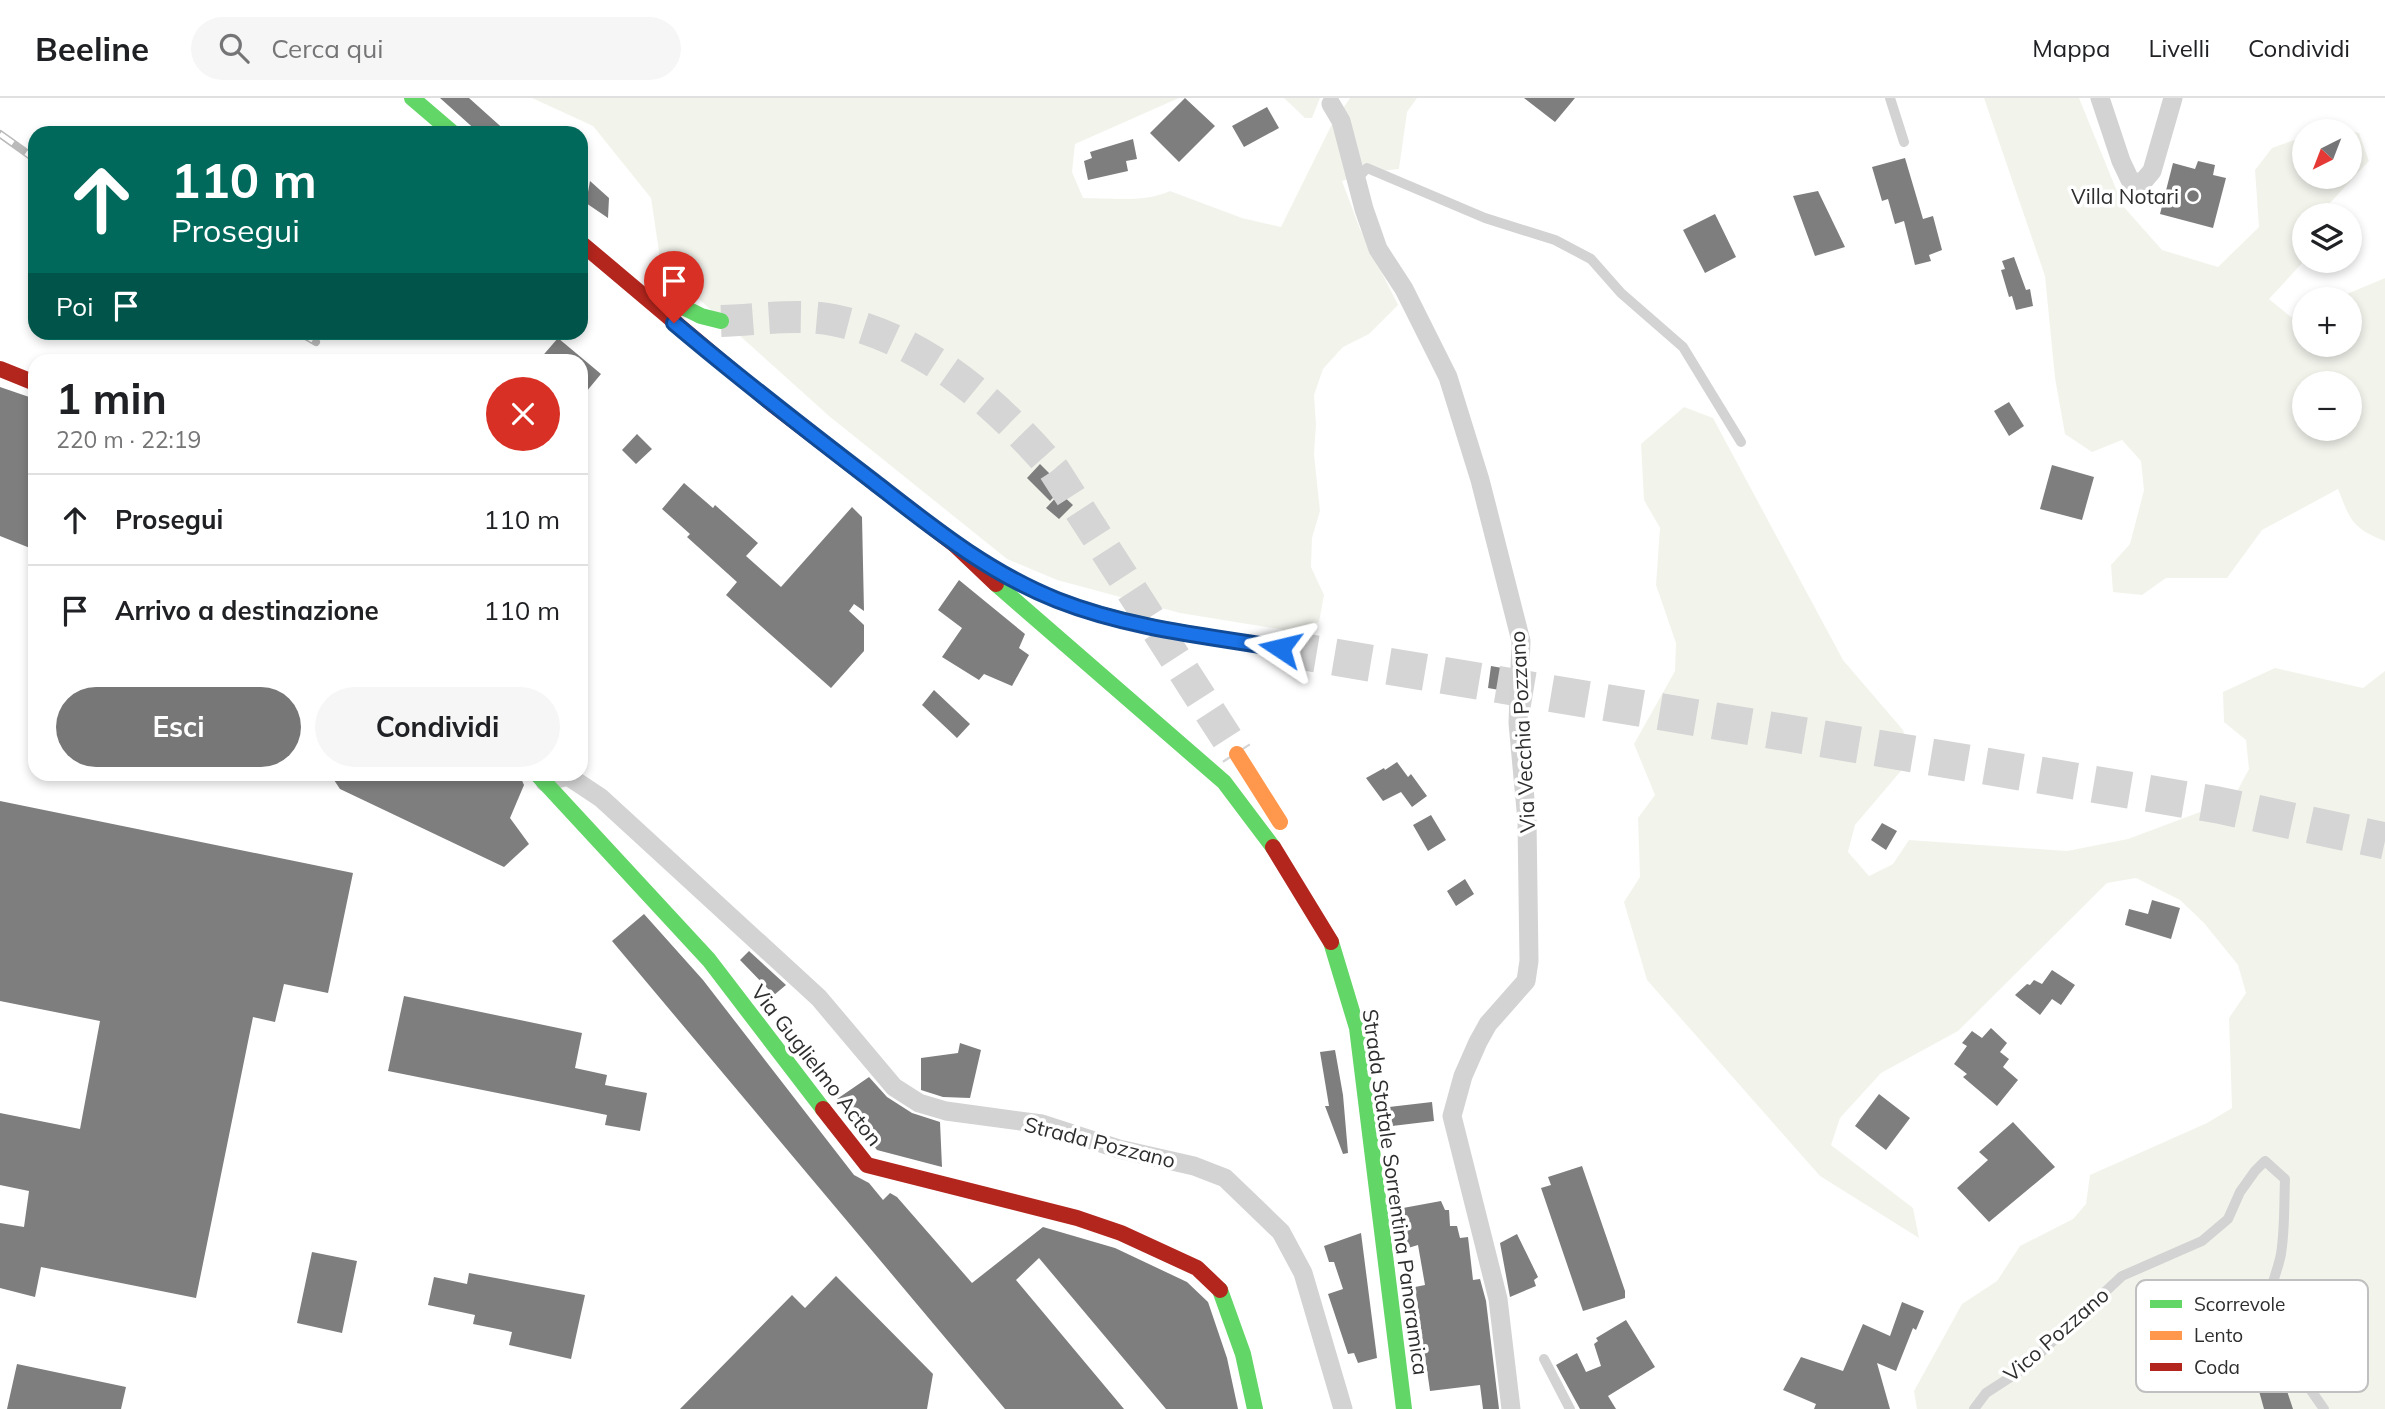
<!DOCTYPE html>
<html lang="it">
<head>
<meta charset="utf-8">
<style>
  :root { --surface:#fff; --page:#f6f6f6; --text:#202124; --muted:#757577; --line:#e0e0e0; --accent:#777 }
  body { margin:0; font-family:Mulish,sans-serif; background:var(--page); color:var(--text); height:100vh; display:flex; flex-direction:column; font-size:26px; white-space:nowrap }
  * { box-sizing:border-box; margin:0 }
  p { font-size:23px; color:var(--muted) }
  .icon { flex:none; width:38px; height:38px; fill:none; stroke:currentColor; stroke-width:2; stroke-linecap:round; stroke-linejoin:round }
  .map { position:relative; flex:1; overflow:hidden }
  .sheet { position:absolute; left:28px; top:256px; width:560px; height:427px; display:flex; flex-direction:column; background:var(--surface); border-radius:21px; box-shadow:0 4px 10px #0003 }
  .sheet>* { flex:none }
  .guide { position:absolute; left:28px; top:28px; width:560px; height:214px; border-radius:21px; box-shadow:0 4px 10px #0003; background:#00695c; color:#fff; overflow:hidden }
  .needle { width:46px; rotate:222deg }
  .tools { position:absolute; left:2292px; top:21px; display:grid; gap:14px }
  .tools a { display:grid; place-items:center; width:70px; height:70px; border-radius:50%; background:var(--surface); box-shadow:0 4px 10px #0003; font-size:35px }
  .pin { position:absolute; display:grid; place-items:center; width:60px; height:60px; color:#fff; margin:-72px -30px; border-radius:50% 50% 50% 0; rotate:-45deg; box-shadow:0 0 7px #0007 }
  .pin .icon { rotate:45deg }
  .me { position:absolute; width:77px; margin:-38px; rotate:280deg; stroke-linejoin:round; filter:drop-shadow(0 0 5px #0008) }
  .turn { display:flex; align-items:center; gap:24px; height:147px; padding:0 28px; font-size:32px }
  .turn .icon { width:91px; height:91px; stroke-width:2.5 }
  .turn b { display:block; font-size:49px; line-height:60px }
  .then { display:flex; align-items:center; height:66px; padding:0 28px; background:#0003; gap:14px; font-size:26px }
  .round { display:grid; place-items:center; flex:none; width:74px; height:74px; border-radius:37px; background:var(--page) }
  .head { display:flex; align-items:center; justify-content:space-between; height:119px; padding:0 28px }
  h1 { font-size:42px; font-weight:700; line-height:52px }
  .action { display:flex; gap:14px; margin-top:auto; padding:14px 28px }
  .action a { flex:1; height:80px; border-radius:42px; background:var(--accent); color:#fff; font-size:28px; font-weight:700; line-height:80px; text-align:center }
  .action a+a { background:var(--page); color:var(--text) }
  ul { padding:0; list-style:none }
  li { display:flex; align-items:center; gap:21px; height:91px; padding:0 28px; border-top:2px solid var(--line) }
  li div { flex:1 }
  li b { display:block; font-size:26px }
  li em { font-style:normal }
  header { display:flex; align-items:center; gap:42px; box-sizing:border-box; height:98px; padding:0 35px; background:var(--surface); border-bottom:2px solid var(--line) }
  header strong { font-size:33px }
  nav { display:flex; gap:38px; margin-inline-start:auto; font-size:24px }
  .search { width:490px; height:63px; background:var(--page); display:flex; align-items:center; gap:18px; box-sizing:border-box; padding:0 24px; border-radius:38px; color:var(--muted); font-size:26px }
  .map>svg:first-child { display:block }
  .green { fill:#f2f4ec; fill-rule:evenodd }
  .building { fill:#7e7e7e }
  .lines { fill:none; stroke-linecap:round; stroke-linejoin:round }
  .primary-tunnel { stroke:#d5d5d5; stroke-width:32; stroke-dasharray:32 16; stroke-linecap:butt }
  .highway-tunnel { stroke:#d5d5d5; stroke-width:37; stroke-dasharray:37 18; stroke-linecap:butt }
  .lane { stroke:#d3d3d3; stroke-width:10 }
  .street { stroke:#d3d3d3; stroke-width:19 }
  .fast { stroke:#63d668; stroke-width:16 }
  .slow { stroke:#ff974d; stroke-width:16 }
  .jam { stroke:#b3261e; stroke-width:16 }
  .rail-casing { stroke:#bababa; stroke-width:8 }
  .rail { stroke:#fff; stroke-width:5; stroke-dasharray:16; stroke-linecap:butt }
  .route-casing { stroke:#114b97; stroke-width:18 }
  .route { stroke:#1a73e8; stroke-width:12 }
  .poi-dot { fill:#777; stroke:#fff; stroke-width:2.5 }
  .labels { text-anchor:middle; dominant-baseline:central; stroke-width:7; stroke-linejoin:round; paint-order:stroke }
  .poi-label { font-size:21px; fill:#2e2e2e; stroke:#fff; text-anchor:end }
  .street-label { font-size:21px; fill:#2e2e2e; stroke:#fff }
  .key { fill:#fff; stroke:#c0c0c0; stroke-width:2 }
  .key-label { font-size:19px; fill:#2e2e2e }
</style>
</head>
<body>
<header>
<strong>Beeline</strong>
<div class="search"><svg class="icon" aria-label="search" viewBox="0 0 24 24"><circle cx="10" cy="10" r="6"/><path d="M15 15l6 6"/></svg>Cerca qui</div>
<nav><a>Mappa</a><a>Livelli</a><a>Condividi</a></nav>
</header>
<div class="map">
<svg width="2385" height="1311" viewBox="0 0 2385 1311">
  <rect width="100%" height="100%" fill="#fff"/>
  <path class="green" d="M532,0H1179L1075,46L1072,74L1083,100C1112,100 1143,105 1170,93L1242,120L1281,129L1332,26L1350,0H1417L1407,14L1399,71L1370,74L1342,83L1360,131L1398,207L1369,236L1343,249L1323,271L1314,297L1316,326L1314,356L1320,413L1312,440L1311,469L1324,497L1319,524L1291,533L1180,515L1057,482L1007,461L829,318L661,167L651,100L593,28Z
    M1284,0H1320L1312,20H1305Z
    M1984,0H2079L2123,108L2162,152L2218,169L2259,129L2255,72L2272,50L2305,38V79H2350V33L2359,35L2369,63L2330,105L2325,117H2305V162L2269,201L2291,219L2305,214V247H2350V201H2335L2385,180V443C2351,430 2350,421 2338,391L2262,432L2227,480H2166L2142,497L2113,494L2111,467L2130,446L2144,392L2141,363L2122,342L2092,354L2065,336L2055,280L2045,178ZM2350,285V331H2305V285Z
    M1684,309L1713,320L1843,562L1903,632L1912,660L1855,727L1848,754L1869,778L1893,766L1909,742L2067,753L2128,741L2208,711L2235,697L2249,671L2246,642L2224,624L2223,594L2275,570L2363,590L2385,573V1311H1917L1914,1293L1962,1206L1997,1183L2020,1148L2073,1121L2086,1106L2090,1077L2207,1025L2232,1010L2229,920L2246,895L2238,867L2204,825L2180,802L2136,780L2107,785L1958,933L1881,975L1840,1020L1831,1047L1913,1110L1919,1140L1820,1078L1647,882L1624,804L1640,779L1638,720L1655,697L1634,646L1675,573L1676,545L1656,487L1660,430L1644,402L1641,346Z"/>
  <path class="building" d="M440,0H469L508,35H479Z
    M1185,0L1215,28L1179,64L1150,35Z
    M1524,0H1575L1555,24Z
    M1267,9L1279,30L1244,49L1232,28Z
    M1133,41L1137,61L1126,63L1128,73L1088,82L1084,63L1092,60L1090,54Z
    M1905,60L1923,121L1933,118L1942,152L1929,157L1931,163L1915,167L1904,123L1895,126L1888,101L1882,103L1872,69Z
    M2198,63L2215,67L2213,77L2226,80L2213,130L2160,116L2173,65L2195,71Z
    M590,83L609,100L608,120L586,105Z
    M1818,93L1845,149L1815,158L1793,98Z
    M1715,116L1736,159L1705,175L1683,132Z
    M2014,159L2026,192L2030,191L2033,208L2016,212L2012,198L2009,199L2001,172L2005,171L2002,163Z
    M558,240L601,276L581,300V262H539Z
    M0,289L35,301V452L0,438Z
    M2009,304L2024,328L2009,338L1994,313Z
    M637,336L652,351L636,366L622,352Z
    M1040,366L1063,389L1050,403L1027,380Z
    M2052,367L2094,379L2082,422L2040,411Z
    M684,385L713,410L715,407L758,445L746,458L781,489L852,409L862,419L864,513L854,506L849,513L864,527V553L831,590L726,497L737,484L687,439L690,436L662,411Z
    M1060,395L1073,407L1059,421L1046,410Z
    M959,482L1025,536L1019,550L1029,557L1012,588L984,576L979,582L942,559L962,530L938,512Z
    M1491,568L1508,571L1505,593L1488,590Z
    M934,592L970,626L957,640L922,607Z
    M1397,664L1408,679L1411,676L1427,698L1412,709L1401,694L1383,703L1366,680L1384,670L1385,672Z
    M330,676H519L524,687L510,720L529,746L504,769L340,691Z
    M0,703L353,775L328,895L284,886L275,924L253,919L196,1200L41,1169L35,1199L0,1190V1125L24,1129L29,1093L0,1087V1015L80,1031L100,923L0,903Z
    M1431,717L1446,742L1428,753L1413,727Z
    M1882,725L1897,733L1886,752L1871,742Z
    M1465,781L1474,796L1456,808L1447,793Z
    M2152,802L2180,810L2171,841L2125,827L2129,811L2148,816Z
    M644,816L703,882L854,1077L869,1085L883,1102L890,1095L897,1099L972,1185L1043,1129L1115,1150L1187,1184L1208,1204L1227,1260L1238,1311H1166L1039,1160L1016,1182L1124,1311H1005L612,843Z
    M749,853L786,887L774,897L740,862Z
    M2052,872L2075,887L2061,907L2052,901L2040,917L2015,897L2027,886L2030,887L2034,882L2042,886Z
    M404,898L582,935L575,970L607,977L605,987L647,995L640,1033L605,1027L607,1017L388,973Z
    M1991,930L2007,945L2000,954L2009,961L2003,969L2018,982L1997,1008L1963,979L1967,976L1954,966L1967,948L1962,945L1972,933L1982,940Z
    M960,945L981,952L970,1000L943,999L921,992V960L958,955Z
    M1335,952L1343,997L1348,1055L1343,1056L1325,1008H1329L1320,954Z
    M869,979L887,999L912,1015L940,1024L942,1069L877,1052L837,1001Z
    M1879,996L1910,1020L1886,1052L1855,1028Z
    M1432,1004L1434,1023L1392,1028L1389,1009Z
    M2013,1024L2055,1069L1989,1124L1957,1090L1988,1062L1979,1054Z
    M1582,1068L1625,1193V1200L1583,1213L1541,1090L1551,1087L1548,1079Z
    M1441,1103L1445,1112H1449L1450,1128H1457L1460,1140L1468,1139L1473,1182L1480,1181L1486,1203L1499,1311H1483L1480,1287L1430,1293L1415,1189L1425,1187L1418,1147L1408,1150L1403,1110Z
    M1361,1135L1377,1260L1358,1265L1354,1255L1348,1256L1328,1196L1343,1191L1334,1164H1329L1324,1148Z
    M1517,1136L1538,1179L1534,1182L1536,1188L1510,1199L1500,1145Z
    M312,1154L357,1163L342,1235L297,1225Z
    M469,1175L585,1197L571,1261L509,1247L512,1234L473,1226L475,1217L428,1207L434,1179L467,1186Z
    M836,1178L933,1276L927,1311H680L792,1197L805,1210Z
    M1902,1204L1924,1213L1916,1232L1913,1230L1896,1273L1877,1265L1890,1311H1814L1816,1306L1783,1292L1801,1259L1843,1273L1863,1226L1890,1238Z
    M1626,1222L1655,1269L1608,1298L1616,1311H1580L1556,1267L1577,1255L1586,1274L1601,1268L1594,1246L1598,1243L1596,1240Z
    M17,1266L126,1289L121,1311H7Z
    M2284,1284L2293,1311H2264L2259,1293Z"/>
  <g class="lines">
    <path class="primary-tunnel" d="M721,223C758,222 796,215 833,222C923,240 997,305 1054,372L1237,656"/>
    <path class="highway-tunnel" d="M1280,550L2218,707L2385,743"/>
    <path class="lane" d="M1890,0L1904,44
      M1357,81L1367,70L1485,120L1555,142L1591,161L1621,195L1683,249L1741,344
      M1544,1261L1570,1311
      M1974,1311L1986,1295L2023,1271L2122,1178L2202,1143L2228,1121L2240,1094L2255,1073L2265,1063L2285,1081C2284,1106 2285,1131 2281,1156C2277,1177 2265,1198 2269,1219C2273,1240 2311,1292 2324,1311"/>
    <path class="street" d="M2100,0L2121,63L2130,82L2141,86L2152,73L2173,0
      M1331,6L1341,23L1364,111L1378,151L1404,191L1448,279L1480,382L1521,543L1518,625L1527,723L1529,863L1526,883L1488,926L1478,944L1463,978L1452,1018L1498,1201L1511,1311
      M545,684L568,678L601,700L819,900L894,989L919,1005L946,1013L1042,1026L1119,1051L1194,1068L1225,1080L1281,1134L1303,1175L1343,1311"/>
    <path class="fast" d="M412,0L453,35
      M663,199L701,218L721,223
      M955,447C988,468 1022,489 1059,503C1130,529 1206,538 1280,550
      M996,486L1224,684L1273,749
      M537,676L709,862L823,1011
      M1331,844L1357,930L1404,1311
      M1220,1192L1243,1256L1255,1311"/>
    <path class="slow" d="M1237,656L1280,724"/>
    <path class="jam" d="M581,145L773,307L955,447L996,486
      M0,271L35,285
      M1273,749L1331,844
      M823,1011L867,1067L1077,1120L1121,1135L1197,1170L1220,1192"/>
    <g class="rail-casing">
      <path id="rail" d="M0,36L35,61
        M299,234L316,244"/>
    </g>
    <use href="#rail" class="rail"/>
  </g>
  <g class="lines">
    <g class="route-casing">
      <path id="route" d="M674,225C739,280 806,332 874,384C932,429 987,474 1057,502C1128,530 1205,538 1280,550"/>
    </g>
    <use href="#route" class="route"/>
  </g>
  <circle class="poi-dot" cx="2193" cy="98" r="7"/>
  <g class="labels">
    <g class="poi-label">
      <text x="2179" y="98">Villa Notari</text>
    </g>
    <g class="street-label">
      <text transform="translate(1522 634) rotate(-93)">Via Vecchia Pozzano</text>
      <text transform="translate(817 967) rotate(52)">Via Guglielmo Acton</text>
      <text transform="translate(1100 1044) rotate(14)">Strada Pozzano</text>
      <text transform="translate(1396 1094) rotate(82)">Strada Statale Sorrentina Panoramica</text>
      <text transform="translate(2056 1236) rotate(-41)">Vico Pozzano</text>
    </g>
  </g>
  <rect x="2136" y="1182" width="232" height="112" rx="10" class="key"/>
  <rect x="2150" y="1202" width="32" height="8" fill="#63d668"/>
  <rect x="2150" y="1233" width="32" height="9" fill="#ff974d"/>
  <rect x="2150" y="1265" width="32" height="8" fill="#b3261e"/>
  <g class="key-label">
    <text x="2194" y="1213">Scorrevole</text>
    <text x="2194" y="1244">Lento</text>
    <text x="2194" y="1276">Coda</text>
  </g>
</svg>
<div class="tools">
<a><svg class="needle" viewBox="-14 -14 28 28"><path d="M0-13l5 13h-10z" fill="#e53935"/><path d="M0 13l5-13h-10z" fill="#757577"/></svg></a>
<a><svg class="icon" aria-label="layers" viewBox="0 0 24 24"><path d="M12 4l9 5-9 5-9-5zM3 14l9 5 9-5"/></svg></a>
<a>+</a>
<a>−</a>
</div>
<div class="pin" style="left:674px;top:225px;background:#d93025"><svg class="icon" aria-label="arrive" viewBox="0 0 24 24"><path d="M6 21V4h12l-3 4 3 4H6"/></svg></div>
<svg class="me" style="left:1280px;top:550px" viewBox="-20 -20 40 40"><path d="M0-17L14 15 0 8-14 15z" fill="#1a73e8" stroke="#fff" stroke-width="4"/></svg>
<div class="guide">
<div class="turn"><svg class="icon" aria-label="ahead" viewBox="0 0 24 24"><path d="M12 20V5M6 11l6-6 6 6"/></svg><div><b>110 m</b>Prosegui</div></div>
<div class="then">Poi<svg class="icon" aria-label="arrive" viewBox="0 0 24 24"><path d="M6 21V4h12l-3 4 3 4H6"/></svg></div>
</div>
<section class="sheet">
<div class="head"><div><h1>1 min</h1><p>220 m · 22:19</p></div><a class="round" style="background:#d93025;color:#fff"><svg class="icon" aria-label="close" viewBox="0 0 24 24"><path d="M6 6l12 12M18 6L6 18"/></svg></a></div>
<ul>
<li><svg class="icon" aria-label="ahead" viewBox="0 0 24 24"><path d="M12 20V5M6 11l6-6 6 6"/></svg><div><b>Prosegui</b></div><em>110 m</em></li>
<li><svg class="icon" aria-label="arrive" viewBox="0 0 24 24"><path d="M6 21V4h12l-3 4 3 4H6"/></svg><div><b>Arrivo a destinazione</b></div><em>110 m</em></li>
</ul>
<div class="action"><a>Esci</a><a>Condividi</a></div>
</section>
</div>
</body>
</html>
